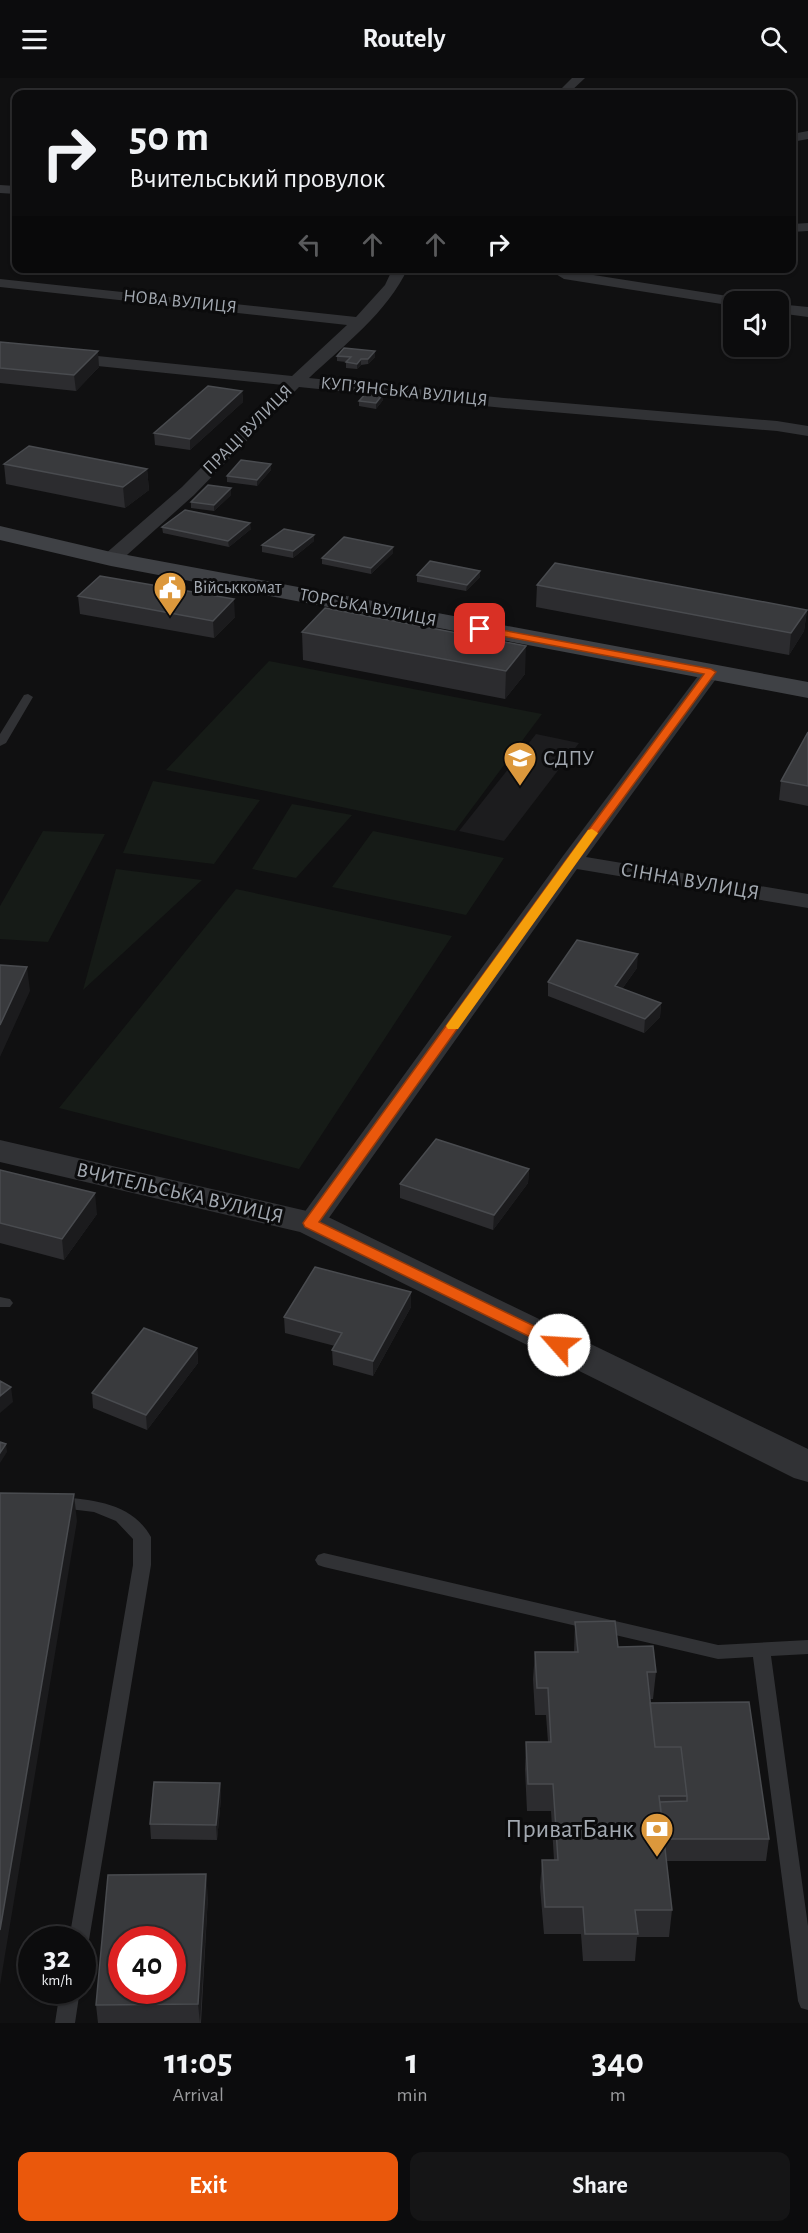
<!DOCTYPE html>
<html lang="en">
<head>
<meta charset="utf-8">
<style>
  :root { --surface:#0c0c0d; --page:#151516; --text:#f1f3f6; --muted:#9a9b9d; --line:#2c2c2e; --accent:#ea580c }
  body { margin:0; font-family:"Alegreya Sans",sans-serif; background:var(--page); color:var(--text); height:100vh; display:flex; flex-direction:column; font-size:22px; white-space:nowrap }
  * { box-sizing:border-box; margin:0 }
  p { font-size:20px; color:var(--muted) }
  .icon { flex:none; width:33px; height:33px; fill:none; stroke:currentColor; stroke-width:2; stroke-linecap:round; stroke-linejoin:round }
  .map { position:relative; height:1945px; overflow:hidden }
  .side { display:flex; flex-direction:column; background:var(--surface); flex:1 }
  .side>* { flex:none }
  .banner { position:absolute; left:12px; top:12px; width:784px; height:183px; border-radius:12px; box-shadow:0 2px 4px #0004,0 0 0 2px var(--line); background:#0c0c0d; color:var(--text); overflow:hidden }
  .tools { position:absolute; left:723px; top:213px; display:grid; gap:12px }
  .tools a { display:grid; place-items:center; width:66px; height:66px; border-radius:12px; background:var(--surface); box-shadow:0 2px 4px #0004,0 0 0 2px var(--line); font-size:30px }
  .speed { position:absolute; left:18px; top:1848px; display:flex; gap:12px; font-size:30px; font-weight:700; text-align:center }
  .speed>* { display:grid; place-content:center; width:78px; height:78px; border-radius:50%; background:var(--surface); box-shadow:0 2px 4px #0004,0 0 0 2px var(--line); line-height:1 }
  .speed small { font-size:15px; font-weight:400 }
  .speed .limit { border:9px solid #d22; background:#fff; color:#111 }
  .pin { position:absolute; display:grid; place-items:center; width:51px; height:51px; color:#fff; margin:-26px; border-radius:12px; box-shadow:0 3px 9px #0006 }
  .me { position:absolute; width:66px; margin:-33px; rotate:296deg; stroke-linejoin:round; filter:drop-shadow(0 0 4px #0008) }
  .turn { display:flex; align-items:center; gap:21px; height:126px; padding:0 18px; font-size:27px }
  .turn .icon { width:78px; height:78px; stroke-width:2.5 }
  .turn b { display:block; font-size:42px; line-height:51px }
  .lanes { display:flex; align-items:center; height:57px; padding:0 18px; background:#0003; justify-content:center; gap:30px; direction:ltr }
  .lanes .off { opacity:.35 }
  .eta { display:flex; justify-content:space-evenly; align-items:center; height:102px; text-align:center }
  .eta b { font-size:36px; font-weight:700; line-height:42px }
  .primary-button { display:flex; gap:12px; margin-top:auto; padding:12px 18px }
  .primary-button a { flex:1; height:69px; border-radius:12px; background:var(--accent); color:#fff; font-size:24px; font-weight:700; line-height:69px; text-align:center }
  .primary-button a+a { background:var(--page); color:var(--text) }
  header { display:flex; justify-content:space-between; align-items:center; height:78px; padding:0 18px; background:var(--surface); font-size:27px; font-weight:700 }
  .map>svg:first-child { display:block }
  .built { fill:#1c1c1e }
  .green { fill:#161b17 }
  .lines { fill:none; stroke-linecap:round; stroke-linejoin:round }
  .service { fill:#313235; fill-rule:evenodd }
  .minor { fill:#313235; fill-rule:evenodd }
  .tertiary { fill:#313235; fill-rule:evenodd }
  .secondary { fill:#3f4145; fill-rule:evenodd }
  .wall { fill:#2c2c2f }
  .shaded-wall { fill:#1b1b1d }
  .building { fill:#393a3d; stroke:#494b4f; stroke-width:1.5; fill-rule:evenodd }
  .route { fill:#ea580c; stroke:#983908; stroke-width:1.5 }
  .slow { fill:#f59e0b }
  .labels { text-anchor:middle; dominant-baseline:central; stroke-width:6; stroke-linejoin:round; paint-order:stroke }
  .far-street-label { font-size:18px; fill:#a2a8b0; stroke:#0b0b0c }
  .far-poi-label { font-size:18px; fill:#a2a8b0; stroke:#0b0b0c; text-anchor:start }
  .poi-label { font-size:21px; fill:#a2a8b0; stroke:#0b0b0c; text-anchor:start }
  .street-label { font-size:21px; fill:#a2a8b0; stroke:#0b0b0c }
  .near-poi-label { font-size:26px; fill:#a2a8b0; stroke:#0b0b0c; text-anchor:end }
</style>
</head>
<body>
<header><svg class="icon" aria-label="menu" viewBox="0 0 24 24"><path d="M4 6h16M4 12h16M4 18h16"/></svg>Routely<svg class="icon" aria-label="search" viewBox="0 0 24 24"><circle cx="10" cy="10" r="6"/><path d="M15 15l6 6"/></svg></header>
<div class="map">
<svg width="808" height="1945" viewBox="0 0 808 1945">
  <rect width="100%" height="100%" fill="#101011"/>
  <path class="built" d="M536,656L579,665L504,763L459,753Z"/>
  <path class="green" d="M269,583L542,636L455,753L166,692Z
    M153,703L260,722L214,786L123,775Z
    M292,726L352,737L296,800L252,791Z
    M43,753L105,756L48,864L0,861V828Z
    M373,753L504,780L466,837L332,809Z
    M116,791L202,802L83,912Z
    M236,811L452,858L299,1091L59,1030Z"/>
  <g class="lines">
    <path class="service" d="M28,616L33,619L6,665L0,668V656L24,617Z
      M0,1219L10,1221L13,1225L10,1229H0Z
      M59,1419C94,1422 132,1425 151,1459V1487L89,1862L86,1868L82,1870V1862H69L133,1487V1461L116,1443L94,1434L53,1429L51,1425L53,1421Z
      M324,1475L718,1567L808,1562V1576L771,1578L808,1848V1932L801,1930L798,1923L753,1579L718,1581L324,1489L318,1487L315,1482L318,1477Z
      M60,1912H80L75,1945H55Z"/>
    <path class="minor" d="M572,0H585L568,16H556Z
      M808,53V61L792,64V56Z
      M0,107L16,108V116L0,115Z
      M808,145V153L792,154V146Z
      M393,190H408C387,235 344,267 309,300L504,320L777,343L808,348V358L777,353L504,330L299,309L194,417L118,485H104L102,481L104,477L182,409L283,307L0,278V268L292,298L347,247L0,209V201L356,239L385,207Z
      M546,190H564L568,193L734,219L741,224H734V228L564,201Z
      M778,226L808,229V239L778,235Z
      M711,588L718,590L721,594L586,779L808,816V830L577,791L321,1151L311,1154L301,1151L297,1145L301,1139L563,778L704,590Z"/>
    <path class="tertiary" d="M0,1062L324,1137L808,1371V1404L794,1400L300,1154L0,1084Z"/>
    <path class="secondary" d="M0,448L111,474L808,604V620L111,488L0,462Z"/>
  </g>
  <path class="wall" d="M0,264L99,289L76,313L0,305Z
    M337,278L375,279L368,286L361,287L357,291L346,290V284L337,283Z
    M242,313L243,324L190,372L155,367L154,355Z
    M383,322L376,331L359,328V323Z
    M4,386L147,391L149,412L125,430L6,406Z
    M271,392L257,408L227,404V398Z
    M231,417L214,433L191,430V424Z
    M162,449L251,451L229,469L163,455Z
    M314,457V463L293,480L262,474V467Z
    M393,475L371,496L322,486V480Z
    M417,497L480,499L466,513L417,504Z
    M537,507L807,532L804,553L789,577L536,529Z
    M78,518L235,539L214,560L80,536Z
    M302,554L525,596L505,621L303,582Z
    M808,654V728L779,722L781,703Z
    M637,890L622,911L661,925L660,939L644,955L548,918V904Z
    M529,1091L528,1105L493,1152L400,1120V1106Z
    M0,1092L97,1136L64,1182L0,1165Z
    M411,1214V1229L373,1298L333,1287L332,1272L335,1268L285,1255L284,1239Z
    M197,1270L198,1285L147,1352L93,1330L92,1315Z
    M575,1544L618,1569L656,1594L653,1621H650V1625L769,1761L766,1783H666L672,1832L669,1859H637L635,1883H583L581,1856H544L540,1809L542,1782H554L551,1733H527L525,1691L526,1664H548L546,1637H535L533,1601L535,1574H574Z
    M220,1705L221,1720L217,1762L151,1761L150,1746Z
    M208,1818L201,1945H98L96,1927Z"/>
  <path class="shaded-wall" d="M98,273L99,289L76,313L74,297Z
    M375,273V279L368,286V281Z
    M361,281V287L357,291V286Z
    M242,313L243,324L190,372V361Z
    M383,316V322L376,331V325Z
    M271,386V392L257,408V402Z
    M147,391L149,412L125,430L123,409Z
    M231,410V417L214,433V427Z
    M250,445L251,451L229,469L228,463Z
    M314,457V463L293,480V473Z
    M393,469V475L371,496V490Z
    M480,493V499L466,513L467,507Z
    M234,521L235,539L214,560L213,543Z
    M807,532L804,553L789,577L791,555Z
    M526,568L525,596L505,621L506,593Z
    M638,876L637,890L614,922L615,908Z
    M27,889L30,913L0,979V947Z
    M661,925L660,939L644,955L645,941Z
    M529,1091L528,1105L493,1152L494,1137Z
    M95,1115L97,1136L64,1182L62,1161Z
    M411,1214V1229L373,1298V1283Z
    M197,1270L198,1285L147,1352L146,1337Z
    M11,1309L13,1324L0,1335V1318Z
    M6,1366L7,1374L0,1385V1375Z
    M74,1416L77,1443L0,1907V1852Z
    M220,1705L221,1720L217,1762L216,1747Z
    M206,1796L208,1818L200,1945L198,1926Z"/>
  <path class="building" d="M0,264L98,273L74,297L0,290Z
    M344,270L375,273L368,281H361L357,286L346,284L351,279L337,278Z
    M208,308L242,313L190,361L154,355Z
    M367,314L383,316L376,325L359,323Z
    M29,368L147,391L123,409L4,386Z
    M241,382L271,386L257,402L227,398Z
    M208,407L231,410L214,427L191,424Z
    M185,432L250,445L228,463L162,449Z
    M284,451L314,457L293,473L262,467Z
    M344,459L393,469L371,490L322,480Z
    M430,483L480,493L467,507L417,497Z
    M555,485L807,532L791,555L537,507Z
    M100,498L234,521L213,543L78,518Z
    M325,530L526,568L506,593L302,554Z
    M808,654V708L781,703Z
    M577,862L638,876L615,908L661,925L645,941L548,904Z
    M0,887L27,889L0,947Z
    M436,1061L529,1091L494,1137L400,1106Z
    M0,1092L95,1115L62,1161L0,1145Z
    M315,1189L411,1214L373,1283L332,1272L342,1255L284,1239Z
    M144,1250L197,1270L146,1337L92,1315Z
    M0,1303L11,1309L0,1318Z
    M0,1364L6,1366L0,1375Z
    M0,1415L74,1416L0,1852Z
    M615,1543L618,1569L653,1568L656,1594H647L655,1669H681L687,1718H659L672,1832H635L638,1856H585L583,1829H545L542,1782H558L553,1706H528L526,1664H551L548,1610H537L535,1574H578L575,1544Z
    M749,1624L769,1761H664L660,1724L687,1723V1718L681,1669H655L650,1625Z
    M154,1704L220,1705L216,1747L150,1746Z
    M206,1796L198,1926L96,1927L108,1797ZM122,1862H172V1912H122Z"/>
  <path class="route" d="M480,548L711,591L716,594L575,786L319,1144L565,1263L567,1267L565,1271L559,1273L305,1149L303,1145L567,781L704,596L476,553L475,551Z"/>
  <path class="slow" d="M592,751L598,755L458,951H448L446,948L448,945L588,752Z"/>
  <defs>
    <g id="civic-pin" transform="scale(1.725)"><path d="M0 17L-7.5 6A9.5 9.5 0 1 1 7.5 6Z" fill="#dc983c" stroke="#0b0b0c"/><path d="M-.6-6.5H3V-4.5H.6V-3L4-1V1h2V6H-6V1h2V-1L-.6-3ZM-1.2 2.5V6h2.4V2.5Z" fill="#fff"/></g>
    <g id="university-pin" transform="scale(1.725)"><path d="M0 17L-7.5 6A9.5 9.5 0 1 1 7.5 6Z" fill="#dc983c" stroke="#0b0b0c"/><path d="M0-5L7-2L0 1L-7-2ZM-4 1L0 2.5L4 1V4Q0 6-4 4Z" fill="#fff"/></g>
    <g id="bank-pin" transform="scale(1.725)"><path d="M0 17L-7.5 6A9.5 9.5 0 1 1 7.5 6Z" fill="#dc983c" stroke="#0b0b0c"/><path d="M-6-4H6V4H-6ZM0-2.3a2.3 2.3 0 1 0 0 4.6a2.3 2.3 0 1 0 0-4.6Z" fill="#fff"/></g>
  </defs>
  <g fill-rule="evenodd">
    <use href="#civic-pin" x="170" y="510"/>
    <use href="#university-pin" x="520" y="680"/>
    <use href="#bank-pin" x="657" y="1751"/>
  </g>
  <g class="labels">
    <g class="far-street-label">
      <text transform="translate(180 224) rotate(6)">НОВА ВУЛИЦЯ</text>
      <text transform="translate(404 314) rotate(6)">КУП’ЯНСЬКА ВУЛИЦЯ</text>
      <text transform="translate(248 352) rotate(-45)">ПРАЦІ ВУЛИЦЯ</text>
      <text transform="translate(368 530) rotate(11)">ТОРСЬКА ВУЛИЦЯ</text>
    </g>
    <g class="far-poi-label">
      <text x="193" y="510">Військкомат</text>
    </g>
    <g class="poi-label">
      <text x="543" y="680">СДПУ</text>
    </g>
    <g class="street-label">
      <text transform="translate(690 803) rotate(10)">СІННА ВУЛИЦЯ</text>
      <text transform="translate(180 1115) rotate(13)">ВЧИТЕЛЬСЬКА ВУЛИЦЯ</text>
    </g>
    <g class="near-poi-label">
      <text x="634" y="1751">ПриватБанк</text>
    </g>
  </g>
</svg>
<div class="tools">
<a><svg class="icon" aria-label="sound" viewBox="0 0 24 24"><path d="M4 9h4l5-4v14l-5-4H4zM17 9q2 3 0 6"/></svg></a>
</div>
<div class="speed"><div>32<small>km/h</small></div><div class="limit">40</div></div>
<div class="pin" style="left:480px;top:551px;background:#d93025"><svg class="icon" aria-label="arrive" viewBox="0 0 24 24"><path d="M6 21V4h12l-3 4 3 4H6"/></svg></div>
<svg class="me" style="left:559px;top:1267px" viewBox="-20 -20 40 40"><circle r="19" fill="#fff"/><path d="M0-13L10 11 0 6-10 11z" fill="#ea580c"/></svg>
<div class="banner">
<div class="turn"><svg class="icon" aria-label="right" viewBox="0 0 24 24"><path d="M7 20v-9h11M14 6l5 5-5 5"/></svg><div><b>50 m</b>Вчительський провулок</div></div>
<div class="lanes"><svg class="icon off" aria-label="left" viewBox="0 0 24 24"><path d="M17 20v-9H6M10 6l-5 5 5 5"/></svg><svg class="icon off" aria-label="ahead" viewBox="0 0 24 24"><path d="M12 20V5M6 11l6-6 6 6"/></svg><svg class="icon off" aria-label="ahead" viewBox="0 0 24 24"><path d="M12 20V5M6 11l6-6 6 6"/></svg><svg class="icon" aria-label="right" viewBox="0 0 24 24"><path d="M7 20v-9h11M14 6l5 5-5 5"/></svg></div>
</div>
</div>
<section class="side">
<div class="eta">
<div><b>11:05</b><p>Arrival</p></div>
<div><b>1</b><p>min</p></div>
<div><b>340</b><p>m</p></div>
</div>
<div class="primary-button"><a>Exit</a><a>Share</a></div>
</section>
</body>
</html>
